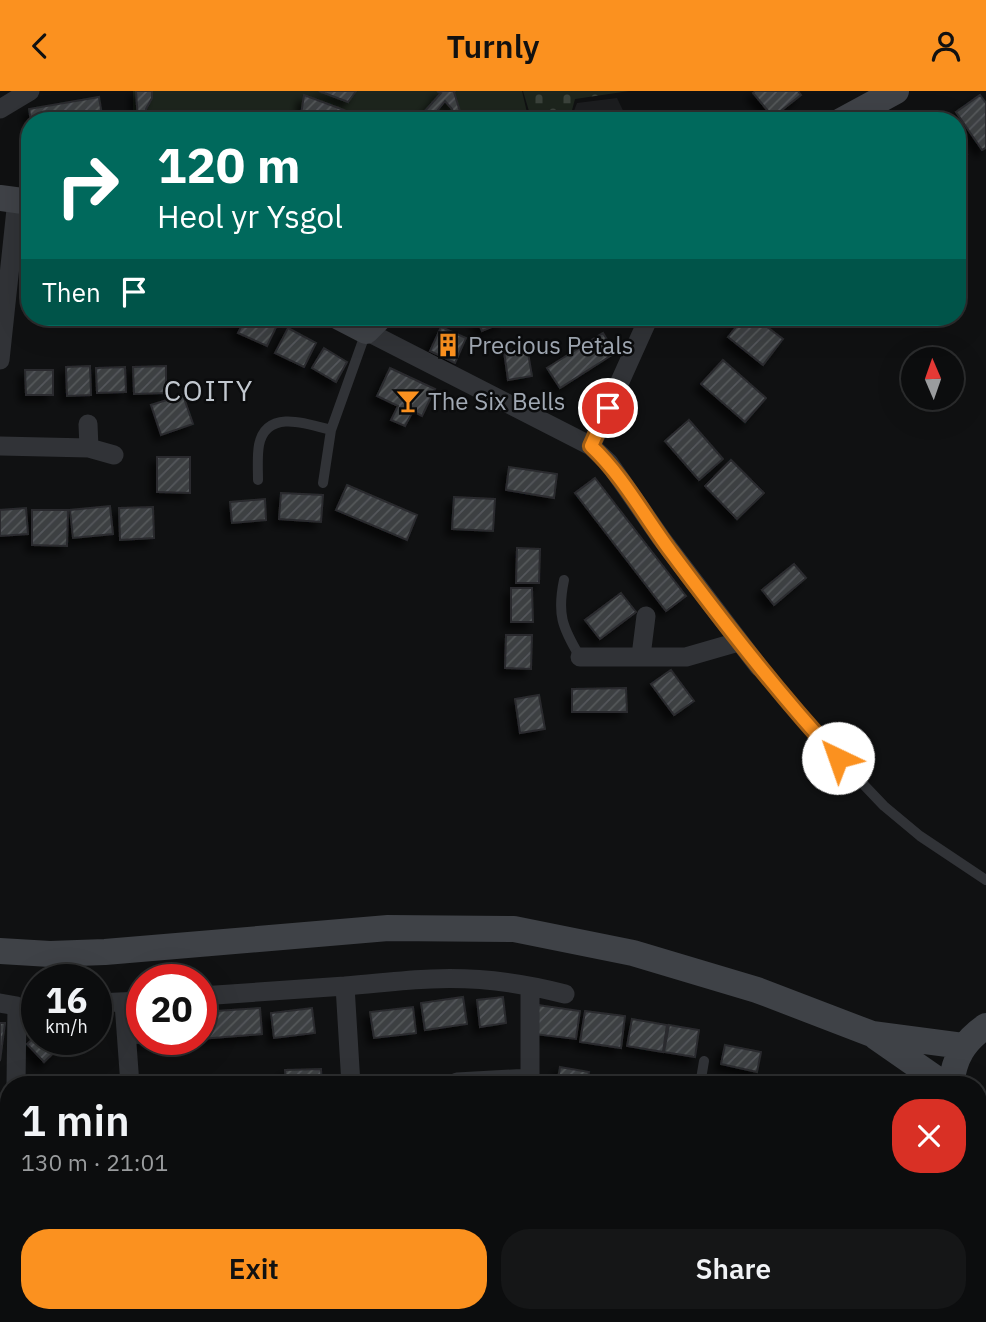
<!DOCTYPE html>
<html lang="en">
<head>
<meta charset="utf-8">
<style>
  :root { --surface:#0c0d0e; --page:#151617; --text:#f1f3f6; --muted:#9a9c9e; --line:#2c2d2e; --accent:#fb911f }
  body { margin:0; font-family:"IBM Plex Sans",sans-serif; background:var(--page); color:var(--text); height:100vh; display:flex; flex-direction:column; font-size:26px; white-space:nowrap }
  * { box-sizing:border-box; margin:0 }
  p { font-size:23px; color:var(--muted) }
  .icon { flex:none; width:38px; height:38px; fill:none; stroke:currentColor; stroke-width:2; stroke-linecap:round; stroke-linejoin:round }
  .map { position:relative; flex:1; overflow:hidden }
  .details { position:absolute; left:0px; top:985px; width:987px; height:247px; display:flex; flex-direction:column; background:var(--surface); border-radius:28px 28px 0 0; box-shadow:0 7px 28px #0002,0 0 0 2px var(--line) }
  .details>* { flex:none }
  .hud { position:absolute; left:21px; top:21px; width:945px; height:214px; border-radius:28px; box-shadow:0 7px 28px #0002,0 0 0 2px var(--line); background:#00695c; color:#fff; overflow:hidden }
  .needle { width:46px; rotate:358deg }
  .fabs { position:absolute; left:901px; top:256px; display:grid; gap:14px }
  .fabs a { display:grid; place-items:center; width:63px; height:63px; border-radius:50%; background:var(--surface); box-shadow:0 7px 28px #0002,0 0 0 2px var(--line); font-size:35px }
  .speed { position:absolute; left:21px; top:873px; display:flex; gap:14px; font-size:35px; font-weight:700; text-align:center }
  .speed>* { display:grid; place-content:center; width:91px; height:91px; border-radius:50%; background:var(--surface); box-shadow:0 7px 28px #0002,0 0 0 2px var(--line); line-height:1 }
  .speed small { font-size:18px; font-weight:400 }
  .speed .limit { border:10px solid #d22; background:#fff; color:#111 }
  .pin { position:absolute; display:grid; place-items:center; width:60px; height:60px; color:#fff; margin:-30px; border:4px solid #fff; border-radius:50%; box-shadow:0 2px 7px #0007 }
  .me { position:absolute; width:77px; margin:-38px; rotate:318deg; stroke-linejoin:round; filter:drop-shadow(0 0 5px #0008) }
  .turn { display:flex; align-items:center; gap:24px; height:147px; padding:0 21px; font-size:32px }
  .turn .icon { width:91px; height:91px; stroke-width:2.5 }
  .turn b { display:block; font-size:49px; line-height:60px }
  .then { display:flex; align-items:center; height:66px; padding:0 21px; background:#0003; gap:14px; font-size:26px }
  .round { display:grid; place-items:center; flex:none; width:74px; height:74px; border-radius:28px; background:var(--page) }
  .head { display:flex; align-items:center; justify-content:space-between; height:119px; padding:0 21px }
  h1 { font-size:42px; font-weight:600; line-height:52px }
  .primary-button { display:flex; gap:14px; margin-top:auto; padding:14px 21px }
  .primary-button a { flex:1; height:80px; border-radius:28px; background:var(--accent); color:#111; font-size:28px; font-weight:600; line-height:80px; text-align:center }
  .primary-button a+a { background:var(--page); color:var(--text) }
  header { display:flex; justify-content:space-between; align-items:center; height:91px; padding:0 21px; background:var(--accent); color:#111; font-size:32px; font-weight:600 }
  .map>svg:first-child { display:block }
  .built { fill:#1c1d1f }
  .green { fill:#1d251d }
  .cemetery { fill:url(#cemetery-stones) }
  .building { fill:url(#building-hatch); stroke:#2a2b2e; stroke-width:2; filter:url(#shadow) }
  .lines { fill:none; stroke-linecap:round; stroke-linejoin:round }
  .lane { stroke:#313337; stroke-width:10 }
  .street { stroke:#313337; stroke-width:19 }
  .secondary { stroke:#3f4247; stroke-width:26 }
  .route-casing { stroke:#a35e14; stroke-width:18 }
  .route { stroke:#fb911f; stroke-width:12 }
  .labels { text-anchor:middle; dominant-baseline:central; stroke-width:5; stroke-linejoin:round; paint-order:stroke }
  .poi-label { font-size:24px; fill:#a1a9b4; stroke:#0b0c0d; text-anchor:start }
  .quarter-label { font-size:28px; letter-spacing:2px; fill:#c2c8cf; stroke:#0b0c0d }
</style>
</head>
<body>
<header><svg class="icon" aria-label="back" viewBox="0 0 24 24"><path d="M15 5l-7 7 7 7"/></svg>Turnly<svg class="icon" aria-label="person" viewBox="0 0 24 24"><circle cx="12" cy="8" r="4"/><path d="M4 21q1-7 8-7t8 7"/></svg></header>
<div class="map">
<svg width="986" height="1231" viewBox="0 0 986 1231">
  <defs>
    <pattern id="cemetery-stones" width="16" height="16" patternUnits="userSpaceOnUse" patternTransform="scale(1.75)"><rect width="16" height="16" fill="#1d251d"/><path d="M2 7V4a2 2 0 0 1 4 0v3zM10 15v-3a2 2 0 0 1 4 0v3z" fill="#3b423b"/></pattern>
    <pattern id="building-hatch" width="6" height="6" patternUnits="userSpaceOnUse" patternTransform="scale(1.75)"><rect width="6" height="6" fill="#3c3f42"/><path d="M-1 1l2-2M0 6l6-6M5 7l2-2" fill="none" stroke="#55585b"/></pattern>
    <filter id="shadow"><feDropShadow dx="-6" dy="6" stdDeviation="3.5" flood-color="#0009"/></filter>
  </defs>
  <rect width="100%" height="100%" fill="#101112"/>
  <path class="built" d="M617,7L628,30H570L577,12Z"/>
  <path class="green" d="M133,0H522L529,30H133Z"/>
  <path class="cemetery" d="M523,0H629L575,8L569,30H532Z"/>
  <path class="building" d="M136,0H152V7L146,18V30H138Z
    M319,0H356L348,11Z
    M437,0H455L454,1L463,30H455L452,18L445,10L429,30H416L441,2Z
    M756,0H798L801,4L773,26L753,2Z
    M304,4L344,19L339,30H300Z
    M980,4L986,12V57L982,59L956,21Z
    M99,6L103,30H31L29,18Z
    M957,53L967,64L957,72Z
    M220,226H243L239,234Z
    M246,226H275L280,228L267,255L238,242Z
    M476,226H500L502,232L482,240Z
    M744,226H754L783,248L763,274L728,246Z
    M441,236L466,247L455,272L430,260Z
    M288,237L316,252L304,276L275,262Z
    M603,242L615,262L560,297L547,277Z
    M527,256L532,285L508,289L504,260Z
    M324,257L347,271L336,291L312,277Z
    M723,269L766,307L745,331L701,293Z
    M90,275L91,304L67,305L66,276Z
    M166,275V302L134,303L133,276Z
    M125,276L126,301L97,302L96,277Z
    M390,277L435,298L422,325L413,320L405,335L391,329L398,315L377,305Z
    M25,279H53V304H26Z
    M183,304L193,333L161,344L151,314Z
    M689,329L723,368L699,389L665,350Z
    M157,366H190V402L157,401Z
    M731,369L764,402L737,428L705,395Z
    M509,376L557,383L554,407L506,399Z
    M595,387L686,505L666,520L575,402Z
    M347,394L417,424L407,449L336,419Z
    M281,402L323,404L321,431L279,428Z
    M454,406L495,408L493,440L452,438Z
    M265,408L266,429L232,432L230,411Z
    M110,415L113,443L73,447L70,419Z
    M153,416L154,447L120,449L119,417Z
    M26,417L28,443L0,445V419Z
    M32,419H68L67,455L32,454Z
    M517,457L540,458L539,492H516Z
    M794,473L806,487L774,514L762,499Z
    M511,497H532L533,531H511Z
    M621,502L636,521L600,548L585,529Z
    M506,544H532L531,578L505,577Z
    M671,579L694,610L674,624L651,593Z
    M626,597L627,621H572V598Z
    M539,604L545,638L520,642L515,608Z
    M463,906L467,933L425,939L421,912Z
    M503,906L506,932L480,936L477,909Z
    M538,914L580,920L576,948L534,943Z
    M413,916L416,942L374,947L370,921Z
    M260,917L262,943L201,948V921Z
    M312,917L315,942L274,947L271,922Z
    M585,920L625,925L621,957L580,951Z
    M136,925H142V948H180V950L136,952Z
    M632,928L667,934L663,961L627,955Z
    M0,932H5L0,970Z
    M669,934L699,939L695,966L664,961Z
    M37,944V948L66,950L44,971L27,953Z
    M725,954L761,961L757,981L721,973Z
    M560,976L589,981L586,994H557Z
    M321,978L322,994H286L285,979Z
    M9,1217V1223H17L18,1231H0V1218Z
    M18,1223H42L43,1231H19Z
    M46,1223H75L76,1231H48Z
    M107,1223H130L131,1227L107,1229Z
    M136,1223H177V1228L136,1229Z
    M657,1223H698V1231H658Z
    M713,1223L737,1224V1231H712Z
    M986,1223V1231H965V1230Z
    M744,1225L783,1231H743Z
    M642,1226L643,1231H616Z"/>
  <g class="lines">
    <path class="lane" d="M258,389C258,378 257,365 259,354C266,318 306,332 331,339
      M323,392L331,339L366,241
      M564,489C557,523 562,536 580,566
      M759,576L823,651L884,715L920,745L986,789
      M700,994L704,970
      M93,1223L94,1231
      M741,1231L742,1223"/>
    <path class="street" d="M0,18L30,0
      M366,240L591,355L609,372L661,447L759,576
      M0,269L17,109
      M88,333L89,357
      M0,355L89,357L114,364
      M591,355L649,226
      M641,565L646,525
      M580,566H686L738,551
      M345,895C373,893 402,889 431,888C475,886 523,892 565,903
      M201,905L345,895L351,994
      M0,912L17,915L16,994
      M96,912L142,910
      M124,912L130,994
      M457,991L530,987V896
      M0,1024L9,1023
      M978,1114L986,1106
      M0,1181L9,1180
      M564,1223V1231
      M875,1223L878,1231
      M415,1231L457,1223"/>
    <path class="secondary" d="M841,30L896,0
      M0,107L30,111
      M339,226L366,240L380,226
      M0,860L50,863L105,861L388,837L514,838L633,862L757,899L872,943L963,955
      M876,946L945,994
      M951,994C954,967 964,950 986,935
      M978,1048L986,1053"/>
  </g>
  <g class="lines">
    <g class="route-casing">
      <path id="route" d="M608,317L591,355C623,385 644,425 671,461C724,532 778,602 838,667"/>
    </g>
    <use href="#route" class="route"/>
  </g>
  <defs>
    <g id="building-bare" transform="scale(1.89)"><path d="M-4-6H4V6H1V3H-1V6H-4ZM-2.5-4.3h1.7v1.8h-1.7ZM.8-4.3h1.7v1.8H.8ZM-2.5-1h1.7V.8h-1.7ZM.8-1h1.7V.8H.8Z" fill="#fb911f" stroke="#0b0c0d" stroke-width="2.5" paint-order="stroke"/></g>
    <g id="bar-bare" transform="scale(1.89)"><path d="M-6-5H6L.8 .8V4.5H3.5V6h-7V4.5H-.8V.8Z" fill="#fb911f" stroke="#0b0c0d" stroke-width="2.5" paint-order="stroke"/></g>
  </defs>
  <g fill-rule="evenodd">
    <use href="#building-bare" x="448" y="254"/>
    <use href="#bar-bare" x="408" y="310"/>
  </g>
  <g class="labels">
    <g class="poi-label">
      <text x="468" y="254">Precious Petals</text>
      <text x="428" y="310">The Six Bells</text>
    </g>
    <g class="quarter-label">
      <text x="209" y="299">COITY</text>
    </g>
  </g>
</svg>
<div class="fabs">
<a><svg class="needle" viewBox="-14 -14 28 28"><path d="M0-13l5 13h-10z" fill="#e53935"/><path d="M0 13l5-13h-10z" fill="#9a9c9e"/></svg></a>
</div>
<div class="speed"><div>16<small>km/h</small></div><div class="limit">20</div></div>
<div class="pin" style="left:608px;top:317px;background:#d93025"><svg class="icon" aria-label="arrive" viewBox="0 0 24 24"><path d="M6 21V4h12l-3 4 3 4H6"/></svg></div>
<svg class="me" style="left:838px;top:667px" viewBox="-20 -20 40 40"><circle r="19" fill="#fff"/><path d="M0-13L10 11 0 6-10 11z" fill="#fb911f"/></svg>
<div class="hud">
<div class="turn"><svg class="icon" aria-label="right" viewBox="0 0 24 24"><path d="M7 20v-9h11M14 6l5 5-5 5"/></svg><div><b>120 m</b>Heol yr Ysgol</div></div>
<div class="then">Then<svg class="icon" aria-label="arrive" viewBox="0 0 24 24"><path d="M6 21V4h12l-3 4 3 4H6"/></svg></div>
</div>
<section class="details">
<div class="head"><div><h1>1 min</h1><p>130 m · 21:01</p></div><a class="round" style="background:#d93025;color:#fff"><svg class="icon" aria-label="close" viewBox="0 0 24 24"><path d="M6 6l12 12M18 6L6 18"/></svg></a></div>
<div class="primary-button"><a>Exit</a><a>Share</a></div>
</section>
</div>
</body>
</html>
